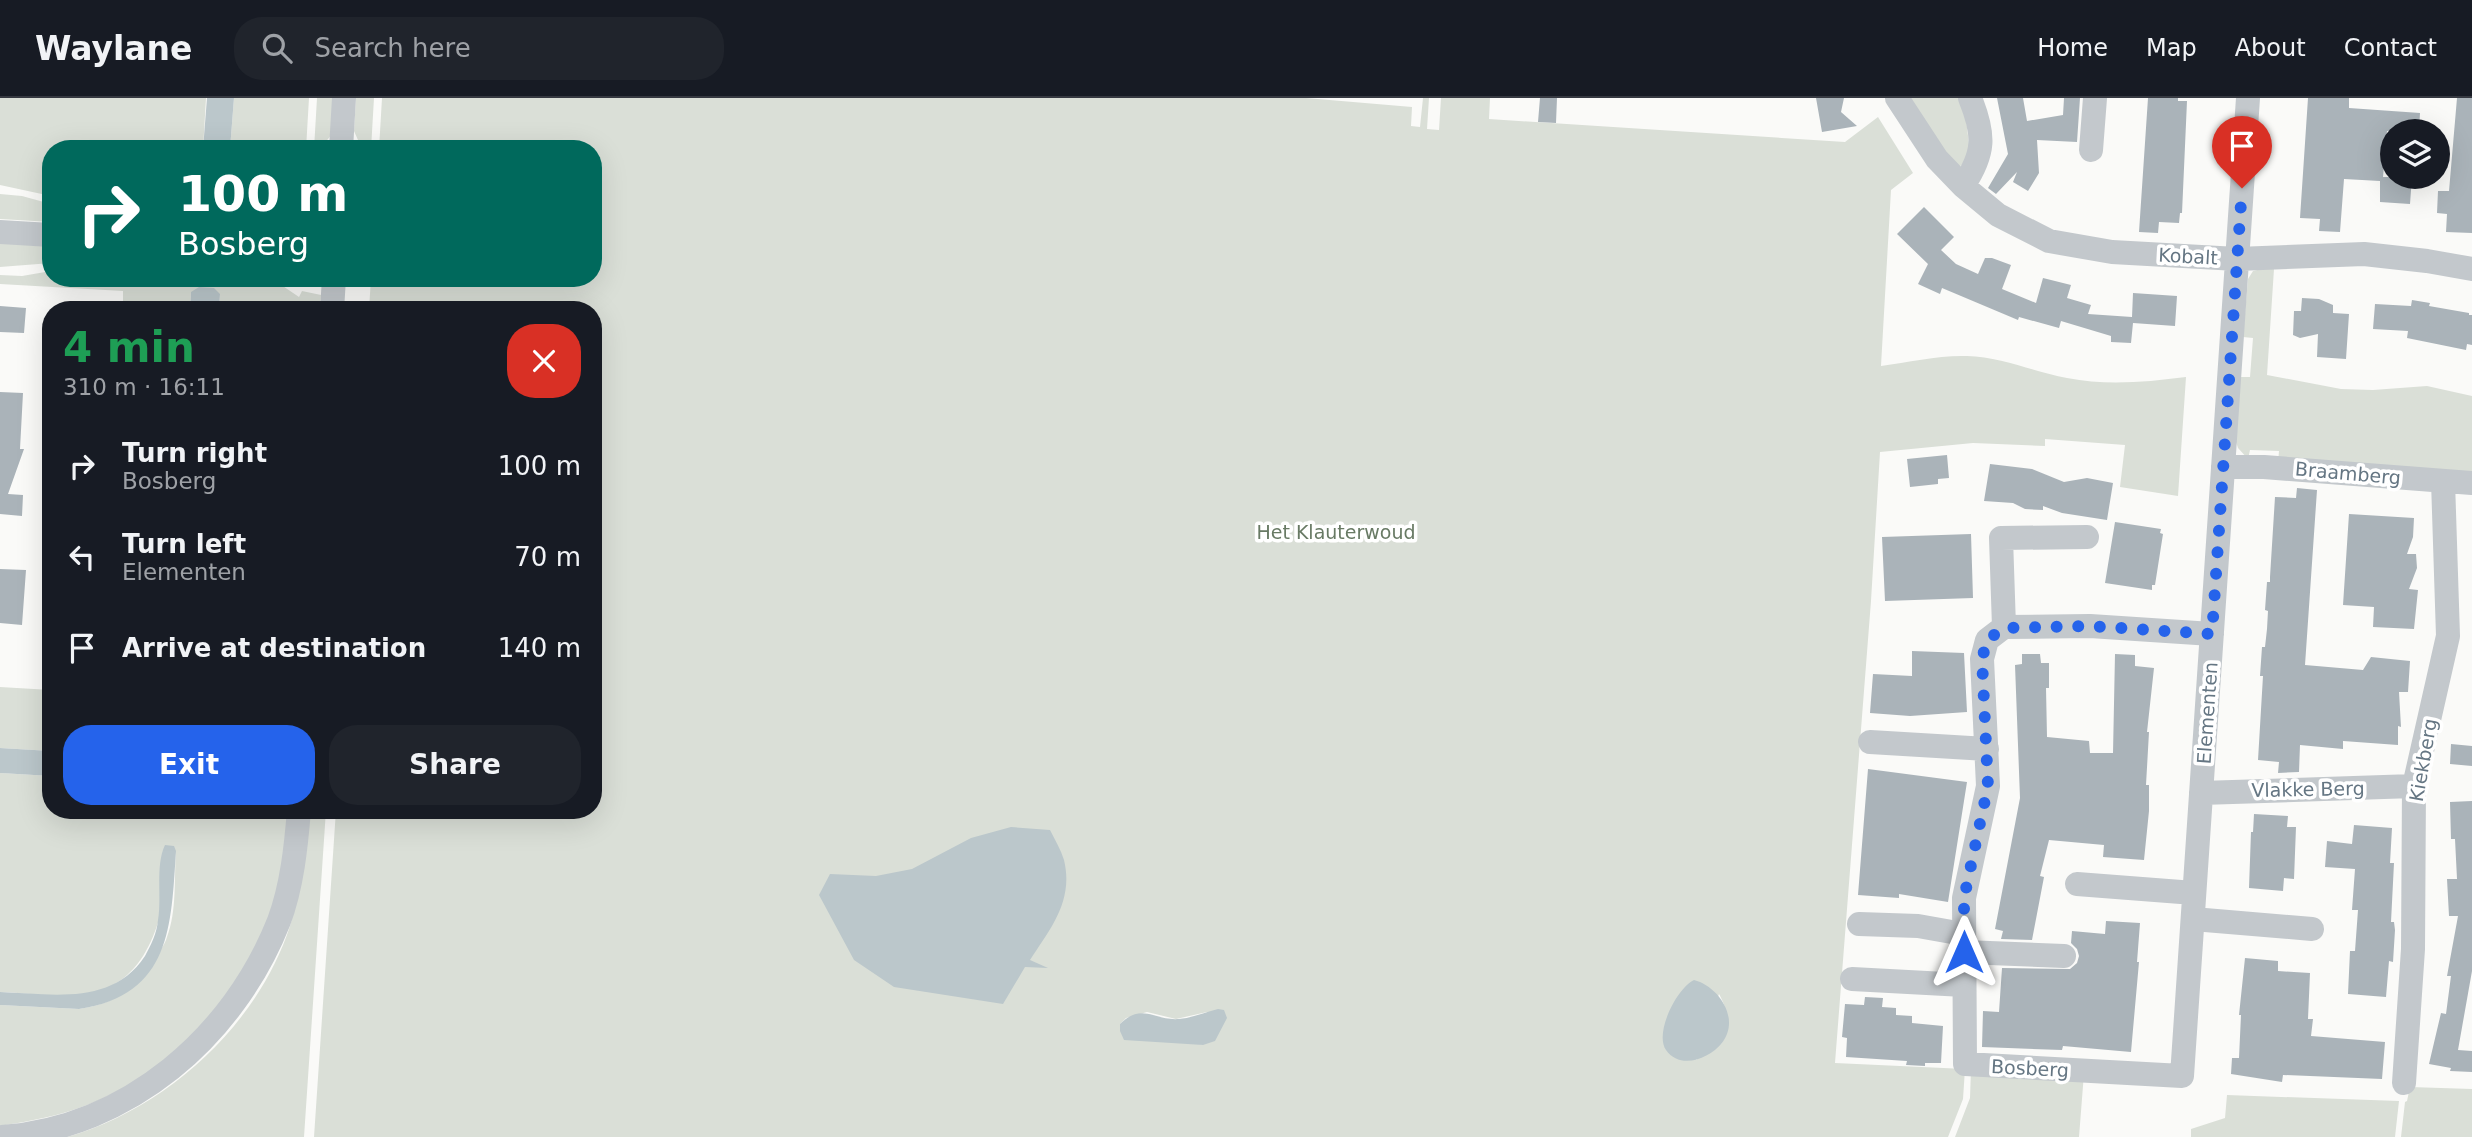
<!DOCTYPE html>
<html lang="en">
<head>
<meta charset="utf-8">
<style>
  :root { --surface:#171b24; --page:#20242c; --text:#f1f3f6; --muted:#9ea1a6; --line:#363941; --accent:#2563eb }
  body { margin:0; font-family:"DejaVu Sans",sans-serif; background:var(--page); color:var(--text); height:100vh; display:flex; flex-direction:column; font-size:26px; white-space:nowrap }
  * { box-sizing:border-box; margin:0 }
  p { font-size:23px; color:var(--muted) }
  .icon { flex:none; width:38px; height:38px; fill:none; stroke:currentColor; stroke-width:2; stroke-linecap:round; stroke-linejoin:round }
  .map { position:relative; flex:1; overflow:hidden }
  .sheet { position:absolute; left:42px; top:203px; width:560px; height:518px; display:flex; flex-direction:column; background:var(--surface); border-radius:28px; box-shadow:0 7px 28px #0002 }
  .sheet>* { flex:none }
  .banner { position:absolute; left:42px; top:42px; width:560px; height:147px; border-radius:28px; box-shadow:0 7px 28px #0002; background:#00695c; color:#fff; overflow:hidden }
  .buttons { position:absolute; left:2380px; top:21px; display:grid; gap:14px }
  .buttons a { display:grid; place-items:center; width:70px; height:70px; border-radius:50%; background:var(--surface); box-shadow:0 7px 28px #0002; font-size:35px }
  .pin { position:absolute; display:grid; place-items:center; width:60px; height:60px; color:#fff; margin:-72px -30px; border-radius:50% 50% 50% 0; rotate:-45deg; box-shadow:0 0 7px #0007 }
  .pin .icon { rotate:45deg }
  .me { position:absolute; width:77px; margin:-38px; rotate:0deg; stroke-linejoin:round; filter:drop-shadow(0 0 5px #0008) }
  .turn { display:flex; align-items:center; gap:24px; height:147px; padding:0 21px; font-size:32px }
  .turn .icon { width:91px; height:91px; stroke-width:2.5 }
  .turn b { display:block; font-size:49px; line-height:60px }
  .round { display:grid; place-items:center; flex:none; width:74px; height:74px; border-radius:28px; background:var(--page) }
  .overview { display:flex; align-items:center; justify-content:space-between; height:119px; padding:0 21px }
  h1 { font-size:42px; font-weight:700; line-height:52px; color:#1e9e55 }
  .action { display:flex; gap:14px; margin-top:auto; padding:14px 21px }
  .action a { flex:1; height:80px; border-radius:28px; background:var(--accent); color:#fff; font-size:28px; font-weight:700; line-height:80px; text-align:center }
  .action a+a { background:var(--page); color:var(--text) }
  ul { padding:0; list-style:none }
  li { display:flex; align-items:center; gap:21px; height:91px; padding:0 21px }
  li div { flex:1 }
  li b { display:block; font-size:26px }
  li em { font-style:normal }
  header { display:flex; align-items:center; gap:42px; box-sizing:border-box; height:98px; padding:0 35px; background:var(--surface); border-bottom:2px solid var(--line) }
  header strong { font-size:33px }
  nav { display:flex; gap:38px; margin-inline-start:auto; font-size:24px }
  .search { width:490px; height:63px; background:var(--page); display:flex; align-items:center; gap:18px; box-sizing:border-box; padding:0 24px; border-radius:28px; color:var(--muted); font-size:26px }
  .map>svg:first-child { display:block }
  .green { fill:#dadfd7; fill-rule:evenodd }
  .water { fill:#bbc7cb }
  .building { fill:#aab3b9 }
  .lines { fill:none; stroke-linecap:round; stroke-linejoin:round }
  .minor { stroke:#c3c8cc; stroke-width:24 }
  .route { stroke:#2563eb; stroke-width:12; stroke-dasharray:0 21.6 }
  .labels { text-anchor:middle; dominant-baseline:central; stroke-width:7; stroke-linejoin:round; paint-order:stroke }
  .street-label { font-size:19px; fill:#657683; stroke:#fff }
  .park-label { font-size:19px; fill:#687a64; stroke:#fff }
</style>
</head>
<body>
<header>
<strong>Waylane</strong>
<div class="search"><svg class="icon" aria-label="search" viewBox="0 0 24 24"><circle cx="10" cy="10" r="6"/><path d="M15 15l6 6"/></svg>Search here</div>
<nav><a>Home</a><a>Map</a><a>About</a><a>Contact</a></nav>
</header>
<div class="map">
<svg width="2472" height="1039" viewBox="0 0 2472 1039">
  <rect width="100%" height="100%" fill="#fafaf8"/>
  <path class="green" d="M0,0H206L203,51H51V98L0,87Z
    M234,0H309L306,51H230Z
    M317,0H334L332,36L320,51H314Z
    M356,0H374L371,51H362L354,33Z
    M382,0H1306L1412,9L1411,28L1420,29L1423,0H1429L1427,31L1439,32L1441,0H1490L1489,21L1845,44L1878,19L1913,75L1891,92L1881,268C1909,264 1940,257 1967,258C2002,259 2034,274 2067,280C2107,288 2146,284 2186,279L2178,398L2120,389L2125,347L2045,341V348L1973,345L1880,354L1871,503L1835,965L1965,971L1963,1001L1948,1039H314L336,712H593V212H369L371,180H593V51H379ZM1719,896C1730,916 1727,924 1722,945L1696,962ZM1147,914L1176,921L1207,914L1203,947L1120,926L1126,920Z
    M1910,0H1961L1964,4L1971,63L1958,69L1938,47Z
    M0,96L22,98L51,106V124L0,121Z
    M0,144L51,147V165L0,169Z
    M2261,171H2274L2267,277L2341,291L2373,292L2427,288L2472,298V378L2278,365L2279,353L2250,352L2248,361L2238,350L2236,344L2240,279H2250L2253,240L2243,239L2248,181L2253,173Z
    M51,173V180H271L299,199L302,193L321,197L320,212H219L220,196L191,194L190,212H123V193L0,186V177L22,178Z
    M0,589L51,592V653L0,650Z
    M0,675L51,678V712H288C286,739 283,770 276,796C251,889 178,972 87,1007C59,1018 30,1023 0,1028V907L79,911C115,905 134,893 153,863C158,855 165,847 167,839C177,813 174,780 176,753C162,806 157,881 91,895C63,901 29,895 0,894Z
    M310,712H326L304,1039H67C166,1011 258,927 290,828C294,816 294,803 296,791C301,765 305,738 310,712Z
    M1971,971L2084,975L2079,1039H1955L1970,1000Z
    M2410,989L2472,991V1039H2401L2405,1004L2407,1003Z
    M2227,997L2399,1003L2395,1039H2191V1031L2225,1020Z"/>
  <path class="water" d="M207,0H234L230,51H203Z
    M199,189L214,190L220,196L219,212H190L191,194Z
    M0,650L51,653V678L0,675Z
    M1011,729L1050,732C1055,742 1061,752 1064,762C1074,803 1050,831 1030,862L1048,870L1025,869L1003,906L894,889L854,862L819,797L830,776L876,778L912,771L971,740Z
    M165,747L174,748L176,753C171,827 172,897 79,911L0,907V894C52,896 112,908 145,858C151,847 157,835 158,822C162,799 155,768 165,747Z
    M1694,882C1718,888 1741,920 1722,945C1709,961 1680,972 1666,952C1654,935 1677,890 1694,882Z
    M1218,911L1224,912L1227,920L1215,943L1203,947L1124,942L1120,933V926C1142,904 1155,923 1179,921C1192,920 1205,914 1218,911Z"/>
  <path class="building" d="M1540,0H1557L1556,25L1538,24Z
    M1816,0H1844L1841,14L1857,28L1822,34Z
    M1997,0H2023L2027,23L2063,17L2064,0H2080L2077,44L2037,42L2039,75L2028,93L2013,84L2017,74L1996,96L1988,90L2008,56Z
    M2148,0H2178V3H2187L2182,115H2180L2179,125L2159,124L2158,135L2139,134Z
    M2308,0H2349V10L2420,15L2419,33H2387L2383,79H2412L2410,106L2380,104V83L2344,81L2340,134L2319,133L2320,121L2300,120Z
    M2457,0H2472V135L2446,134L2447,116L2437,115L2438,93H2449Z
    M1924,109L1954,139L1941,152L1956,166L1978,176L1985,160H1992L2011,167L2002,191L2036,205L2043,180L2071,187L2067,200L2091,207L2088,216L2132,219L2133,195L2177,198L2175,228L2133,225L2131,245L2111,244V238L2061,223L2059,230L2019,219L2018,222L1942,190L1940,196L1918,186L1928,166L1897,136Z
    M2302,200L2319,201L2333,207V215L2349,216L2346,261L2317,259L2318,236L2300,240L2293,237L2294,213H2301Z
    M2412,202L2430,205L2429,208L2469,215V217H2472V247L2467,246L2466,252L2407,240L2408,233L2373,231L2375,206L2411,208Z
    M0,208L26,210L24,235L0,234Z
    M0,294L23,295L20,351H24L8,396L23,397L22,418L0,416Z
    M1947,357L1949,380L1938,381V386L1910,389L1907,361Z
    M1990,366L2032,371L2064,384L2087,380L2113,385L2107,422L2062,415L2043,408V412L2025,411L2013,405L1984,403Z
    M2297,390L2317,392L2305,567L2363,572L2371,559L2410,563L2408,594H2399L2401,629L2398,628V647L2343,643V651L2300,647L2299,674L2278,675L2279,664L2258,662L2263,578H2260L2262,549H2265L2267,531L2268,513L2265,512L2267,484H2270V479L2275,399L2296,400Z
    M2349,416L2414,420L2413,439L2407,456H2416L2417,470L2409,491L2418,492L2414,531L2373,529L2374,509L2343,507Z
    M2115,424L2161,431L2160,435L2163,436L2155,487H2152V492L2105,485Z
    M1971,436L1973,500L1885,503L1882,439Z
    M0,471L26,472L22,527L0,525Z
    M1912,553L1964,555L1967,614L1910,618L1870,615L1873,576L1912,578Z
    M2022,556H2040L2041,565H2049V590H2046L2047,639L2089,643L2090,655H2113L2115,556L2135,557V568L2154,570L2147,634H2149L2146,687H2149V713L2144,762L2103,759L2104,747L2049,742L2040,778L2044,779L2032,842L2001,841L2003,833L1995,831L2020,700L2015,567L2022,566Z
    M2451,646L2472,648V668L2450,666Z
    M1868,671L1967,684L1948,804L1899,796V800L1858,797Z
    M2472,703V873L2458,952L2472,953V974L2450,973L2451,970L2429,966L2441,915L2446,916L2451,878H2447L2458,818H2449L2447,781H2457L2455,741H2451L2450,704Z
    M2254,716L2288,718L2287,729H2296L2294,781L2284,780L2283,793L2249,790L2251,734H2253Z
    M2354,727L2392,730L2390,765H2394L2391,824H2394L2395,832L2393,864L2389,863L2386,899L2348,896L2350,853H2355L2358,812H2352L2355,771L2325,769L2327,743L2352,746Z
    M2106,823L2140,825L2137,864H2139L2131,954L2063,948L2062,952L1982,949L1983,913L1999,914L2002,870L2070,871L2077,865L2079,858L2077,851L2071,845L2072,833L2105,836Z
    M2245,860L2278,863V873L2310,875L2308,921H2313L2311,938L2385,944L2382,981L2283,977L2282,984L2231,976L2232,960H2239L2241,917H2239Z
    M1865,899L1883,900L1882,909L1896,910V917L1912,918V925L1943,928L1941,965H1925V968L1906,967L1907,963L1846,959L1847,940L1842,939L1845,906L1864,907Z"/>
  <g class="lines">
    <path class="minor" d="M1897,0L1937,61L1963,88L1998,117L2049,143L2112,154L2237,161L2364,156L2427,163L2472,171
      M341,51L344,0
      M2091,52L2095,0
      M1963,88C1985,55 1985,37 1970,0
      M0,134L51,137
      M332,212L334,180
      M2223,369H2264L2472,385
      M2004,529L2001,440L2087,439
      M2212,536L2090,528L2004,529L1987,542L1982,561L1988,688L1964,800L1965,966L2182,978L2248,0
      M1870,644L1987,651
      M2201,695L2414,688
      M2077,786L2194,795
      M2193,821L2312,831
      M1859,826L1918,828L1963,836
      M1964,854L2064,858
      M1852,881L1964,887
      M2404,985L2413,851L2414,688L2448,538L2443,383
      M2,1039C129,1029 233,939 279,823C292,788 296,749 299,712"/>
  </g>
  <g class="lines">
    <path class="route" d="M1964,854V800L1988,688L1982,561L1987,542L2004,530L2090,528L2212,536L2242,90"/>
  </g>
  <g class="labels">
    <g class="street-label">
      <text transform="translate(2188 158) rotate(3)">Kobalt</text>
      <text transform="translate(2348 375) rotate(5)">Braamberg</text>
      <text transform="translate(2207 615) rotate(-86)">Elementen</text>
      <text transform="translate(2423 662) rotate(-80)">Kiekberg</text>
      <text transform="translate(2308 691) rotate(-1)">Vlakke Berg</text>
      <text transform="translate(2030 970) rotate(3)">Bosberg</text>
    </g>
    <g class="park-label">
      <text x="1336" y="434">Het Klauterwoud</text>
    </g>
  </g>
</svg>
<div class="buttons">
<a><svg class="icon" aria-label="layers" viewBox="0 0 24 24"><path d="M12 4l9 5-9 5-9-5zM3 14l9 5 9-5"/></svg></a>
</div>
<div class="pin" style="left:2242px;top:90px;background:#d93025"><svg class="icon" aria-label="arrive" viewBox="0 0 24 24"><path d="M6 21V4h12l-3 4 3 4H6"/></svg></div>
<svg class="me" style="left:1964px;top:854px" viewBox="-20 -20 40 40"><path d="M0-17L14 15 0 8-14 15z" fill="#2563eb" stroke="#fff" stroke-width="4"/></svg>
<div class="banner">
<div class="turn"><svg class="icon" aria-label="right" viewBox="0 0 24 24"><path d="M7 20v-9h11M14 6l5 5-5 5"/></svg><div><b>100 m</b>Bosberg</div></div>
</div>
<section class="sheet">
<div class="overview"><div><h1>4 min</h1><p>310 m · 16:11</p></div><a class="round" style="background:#d93025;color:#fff"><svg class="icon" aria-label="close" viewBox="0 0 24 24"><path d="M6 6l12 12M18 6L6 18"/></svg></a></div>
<ul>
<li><svg class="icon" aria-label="right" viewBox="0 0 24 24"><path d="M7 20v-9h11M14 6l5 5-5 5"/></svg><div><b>Turn right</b><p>Bosberg</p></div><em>100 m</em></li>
<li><svg class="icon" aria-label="left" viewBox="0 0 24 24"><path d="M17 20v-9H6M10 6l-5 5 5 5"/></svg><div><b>Turn left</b><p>Elementen</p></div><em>70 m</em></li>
<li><svg class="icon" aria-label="arrive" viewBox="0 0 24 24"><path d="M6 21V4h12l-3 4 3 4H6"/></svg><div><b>Arrive at destination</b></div><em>140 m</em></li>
</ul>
<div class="action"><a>Exit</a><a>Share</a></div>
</section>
</div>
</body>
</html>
